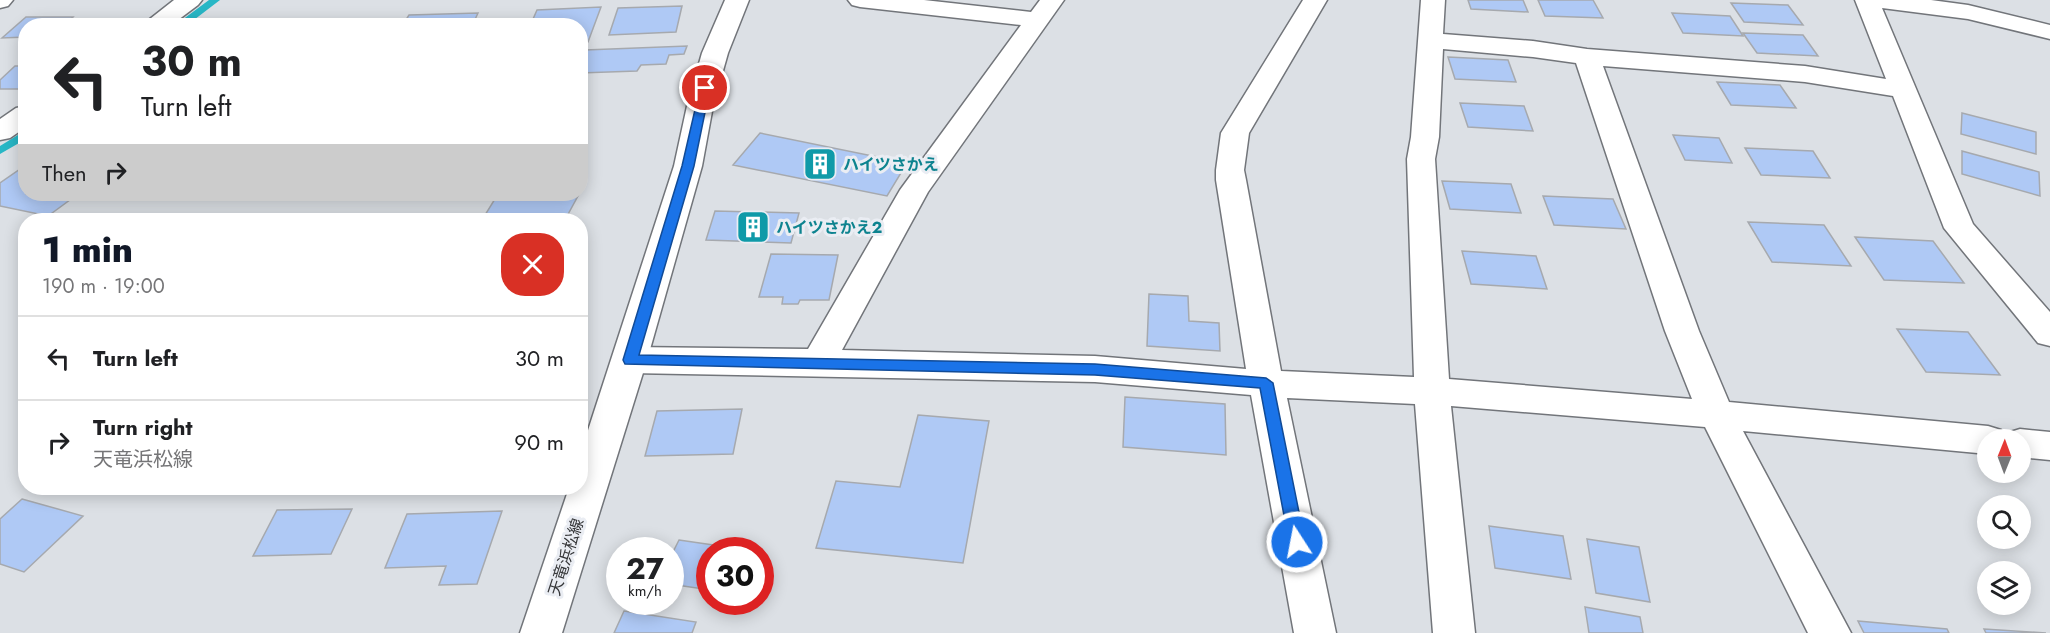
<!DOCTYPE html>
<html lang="en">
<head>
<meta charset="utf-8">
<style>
  :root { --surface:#fff; --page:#f2f2f2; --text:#202124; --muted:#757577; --line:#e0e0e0; --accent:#111827 }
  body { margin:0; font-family:Jost,"Noto Sans JP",sans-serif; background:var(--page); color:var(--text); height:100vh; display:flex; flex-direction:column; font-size:22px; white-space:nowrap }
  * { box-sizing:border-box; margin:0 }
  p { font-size:20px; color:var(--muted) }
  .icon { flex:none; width:33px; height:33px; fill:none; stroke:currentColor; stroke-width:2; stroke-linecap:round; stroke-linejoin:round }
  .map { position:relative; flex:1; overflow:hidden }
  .details { position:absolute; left:18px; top:213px; width:570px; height:282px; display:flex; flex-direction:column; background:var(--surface); border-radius:24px; box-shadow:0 3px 15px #0003 }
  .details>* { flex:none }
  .top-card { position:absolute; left:18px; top:18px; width:570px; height:183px; border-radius:24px; box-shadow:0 3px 15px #0003; background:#fff; color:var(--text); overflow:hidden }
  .needle { width:39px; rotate:1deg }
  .buttons { position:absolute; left:1977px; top:429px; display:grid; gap:12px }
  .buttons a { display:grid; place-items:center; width:54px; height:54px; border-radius:50%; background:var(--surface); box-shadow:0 3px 15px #0003; font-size:30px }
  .speed { position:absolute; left:606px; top:537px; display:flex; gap:12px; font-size:30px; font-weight:700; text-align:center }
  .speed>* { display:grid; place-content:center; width:78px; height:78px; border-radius:50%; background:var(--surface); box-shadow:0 3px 15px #0003; line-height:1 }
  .speed small { font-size:15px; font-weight:400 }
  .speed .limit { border:9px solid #d22; background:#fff; color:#111 }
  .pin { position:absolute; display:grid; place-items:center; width:51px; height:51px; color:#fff; margin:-26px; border:3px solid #fff; border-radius:50%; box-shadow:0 2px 6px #0007 }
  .me { position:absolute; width:66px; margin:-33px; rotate:349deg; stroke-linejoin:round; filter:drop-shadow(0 0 4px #0008) }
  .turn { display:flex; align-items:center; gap:21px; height:126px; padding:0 24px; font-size:27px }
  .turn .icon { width:78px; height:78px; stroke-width:2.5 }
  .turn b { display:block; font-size:42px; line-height:51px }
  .then { display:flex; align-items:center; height:57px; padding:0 24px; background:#0003; gap:12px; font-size:22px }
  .round { display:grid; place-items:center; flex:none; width:63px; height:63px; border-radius:24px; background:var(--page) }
  .summary { display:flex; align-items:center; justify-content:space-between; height:102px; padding:0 24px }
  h1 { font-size:36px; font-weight:800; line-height:45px; color:var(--accent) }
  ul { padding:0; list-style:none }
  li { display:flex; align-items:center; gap:18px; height:84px; padding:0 24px; border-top:2px solid var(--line) }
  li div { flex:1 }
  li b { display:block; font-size:22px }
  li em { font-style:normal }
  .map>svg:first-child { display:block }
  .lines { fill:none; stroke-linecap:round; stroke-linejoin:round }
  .stream { fill:#28b7c6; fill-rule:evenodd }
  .building { fill:#afc9f5; stroke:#a6a9ae; stroke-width:1.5 }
  .street-casing { stroke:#72757a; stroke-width:3 }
  .primary-casing { stroke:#72757a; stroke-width:3 }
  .street { fill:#fff; fill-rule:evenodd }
  .primary { fill:#fff; fill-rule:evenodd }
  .route { fill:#1a73e8; stroke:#114b97; stroke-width:1.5 }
  .labels { text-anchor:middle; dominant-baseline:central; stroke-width:6; stroke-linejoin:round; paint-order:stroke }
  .culture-label { font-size:16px; font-weight:bold; fill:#0d838f; stroke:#eaedf3; text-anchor:start }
  .street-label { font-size:16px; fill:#343537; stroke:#eaedf3 }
</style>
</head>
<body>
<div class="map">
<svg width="2050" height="633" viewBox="0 0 2050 633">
  <rect width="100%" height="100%" fill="#dce0e5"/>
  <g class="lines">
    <path class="stream" d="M209,0H220L186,26H174Z
      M26,130V139L0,154V146Z"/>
  </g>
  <path class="building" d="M1468,0H1523L1528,12L1471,9Z
    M1538,0H1593L1603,18L1545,16Z
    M1731,3L1788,5L1803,25L1744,22Z
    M682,6L676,32L609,35L618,8Z
    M601,7L588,42H580V26H530L537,10Z
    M478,13L472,26H402L409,15Z
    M1672,13L1730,16L1743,36L1683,33Z
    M26,17H73L64,26H26V37L2,38Z
    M1743,33L1803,35L1818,56L1757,53Z
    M687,46L684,54L669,55L666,64L641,65L637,71L580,73V64L585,50Z
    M1448,57L1508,60L1516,82L1455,79Z
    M15,66H26V89H0V80Z
    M1717,82L1780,85L1796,108L1731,105Z
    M1460,103L1524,106L1533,131L1468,127Z
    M1962,113L2036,132V154L1961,134Z
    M760,133L907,163L887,196L733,165Z
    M1673,135L1719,138L1732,163L1685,160Z
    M1745,148L1813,151L1830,178L1761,175Z
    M1962,151L2039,172L2040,196L1962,174Z
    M26,165V194H78L48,216L0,206V183Z
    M1442,181L1511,184L1521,213L1450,209Z
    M498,194H579L566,218L485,215Z
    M1543,196L1613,199L1626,229L1554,225Z
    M715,211L799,213L791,243L706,240Z
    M1748,222L1824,225L1851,266L1772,262Z
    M1855,237L1933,241L1964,283L1884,280Z
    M1462,251L1536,256L1547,289L1471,284Z
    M771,254L838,255L829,300H800L798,304H782L783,297H759Z
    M1149,294L1188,296L1189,321L1219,323L1220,351L1147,346Z
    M1897,329L1968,332L2000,375L1926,372Z
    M1125,397L1225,404L1226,455L1123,447Z
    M742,409L733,454L645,456L657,411Z
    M918,415L989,421L963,563L816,548L836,481L900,487Z
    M22,499L83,516L24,572L0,564V519Z
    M352,509L331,554L253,556L277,510Z
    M502,511L477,584L439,585L446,566L385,568L407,514Z
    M1489,526L1563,536L1571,579L1495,568Z
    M1587,539L1639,547L1650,602L1596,593Z
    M679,540L748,550H710V590L670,584V558Z
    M1585,607L1640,617L1643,633H1589Z
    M624,611L696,622L692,633H614Z
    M1858,621L1947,629L1949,633H1864Z
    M1984,629L2046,633H1986Z"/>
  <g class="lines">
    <g class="street-casing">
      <path id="street" d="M0,0H13L8,6L0,8Z
        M174,0H202L198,5L170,26H141Z
        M848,0H924L1031,12L1040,0H1064L928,192L842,350L1095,356L1246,369L1216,180V170L1221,133L1303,0H1327L1249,133L1244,170L1246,180L1281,371L1414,377L1407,159L1411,137L1421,0H1445L1443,34L1533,41L1587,49L1805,66L1886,79L1855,0H1931L1968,5L2050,25V39L1968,19L1882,8L1973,224L2050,312V346L2038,343L1944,228L1893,96L1805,82L1603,66L1699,331L1729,402L1988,426L2001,430L2005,437L2007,433L2020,429L2050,432V460L2020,457V440H1988V454L1743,431L1851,633H1808L1705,427L1451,406L1475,633H1433L1415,404L1287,398L1336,633H1294L1251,395L1095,382L630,373L618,369L613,360L618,351L630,347L808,349L900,190L1021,25L860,7L852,5ZM1443,49L1533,57L1576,63L1665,331L1692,399L1449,379L1435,159L1439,137Z
        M26,106V127L10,138L0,140V119L16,108Z"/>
    </g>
    <g class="primary-casing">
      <path id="primary" d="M725,0H749L728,53L713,106L702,166L647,360L562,633H520L569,488H580V455L674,166L687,106L702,53Z"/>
    </g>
    <use href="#street" class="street"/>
    <use href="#primary" class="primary"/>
  </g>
  <path class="route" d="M705,85L710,88L694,166L639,355L1095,364L1266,378L1273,383L1305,542L1303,547L1297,549L1291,547L1289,542L1260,388L1095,375L625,364L623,360L682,166L700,88Z"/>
  <defs>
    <g id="building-square" transform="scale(1.725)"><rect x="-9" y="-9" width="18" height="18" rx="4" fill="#0f9aa8" stroke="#eaedf3"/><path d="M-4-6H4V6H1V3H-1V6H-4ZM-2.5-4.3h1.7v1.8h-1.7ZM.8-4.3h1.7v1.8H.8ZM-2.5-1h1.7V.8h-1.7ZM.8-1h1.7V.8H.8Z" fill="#fff"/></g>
  </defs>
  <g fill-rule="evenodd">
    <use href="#building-square" x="820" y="164"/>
    <use href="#building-square" x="753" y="227"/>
  </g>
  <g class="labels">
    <g class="culture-label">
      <text x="843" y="164">ハイツさかえ</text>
      <text x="776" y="227">ハイツさかえ２</text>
    </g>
    <g class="street-label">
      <text transform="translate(566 557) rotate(-72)">天竜浜松線</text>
    </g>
  </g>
</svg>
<div class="buttons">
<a><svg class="needle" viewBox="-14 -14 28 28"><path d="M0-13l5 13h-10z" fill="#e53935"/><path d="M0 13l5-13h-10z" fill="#757577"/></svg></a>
<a><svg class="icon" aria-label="search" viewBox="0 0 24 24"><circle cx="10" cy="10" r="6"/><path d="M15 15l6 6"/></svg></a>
<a><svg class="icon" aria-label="layers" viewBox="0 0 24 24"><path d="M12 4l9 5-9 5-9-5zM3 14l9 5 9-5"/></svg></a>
</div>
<div class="speed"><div>27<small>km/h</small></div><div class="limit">30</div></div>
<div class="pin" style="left:705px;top:88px;background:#d93025"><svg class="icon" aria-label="arrive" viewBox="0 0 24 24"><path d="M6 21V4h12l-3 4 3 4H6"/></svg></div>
<svg class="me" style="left:1297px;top:542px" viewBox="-20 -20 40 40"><circle r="17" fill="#1a73e8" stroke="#fff" stroke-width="3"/><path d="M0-11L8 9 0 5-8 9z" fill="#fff"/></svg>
<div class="top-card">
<div class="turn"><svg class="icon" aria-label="left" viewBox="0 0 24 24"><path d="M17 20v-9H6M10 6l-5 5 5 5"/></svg><div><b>30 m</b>Turn left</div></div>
<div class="then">Then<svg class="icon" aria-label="right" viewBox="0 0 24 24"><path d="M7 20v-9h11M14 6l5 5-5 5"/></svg></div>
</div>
<section class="details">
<div class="summary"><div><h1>1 min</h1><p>190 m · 19:00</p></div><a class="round" style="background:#d93025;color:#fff"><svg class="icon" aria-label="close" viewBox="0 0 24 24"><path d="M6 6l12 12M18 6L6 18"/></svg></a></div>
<ul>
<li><svg class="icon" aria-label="left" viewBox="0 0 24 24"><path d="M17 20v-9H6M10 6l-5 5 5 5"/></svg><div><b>Turn left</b></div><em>30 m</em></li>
<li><svg class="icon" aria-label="right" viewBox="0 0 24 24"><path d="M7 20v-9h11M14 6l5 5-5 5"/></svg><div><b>Turn right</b><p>天竜浜松線</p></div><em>90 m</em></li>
</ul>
</section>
</div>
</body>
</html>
